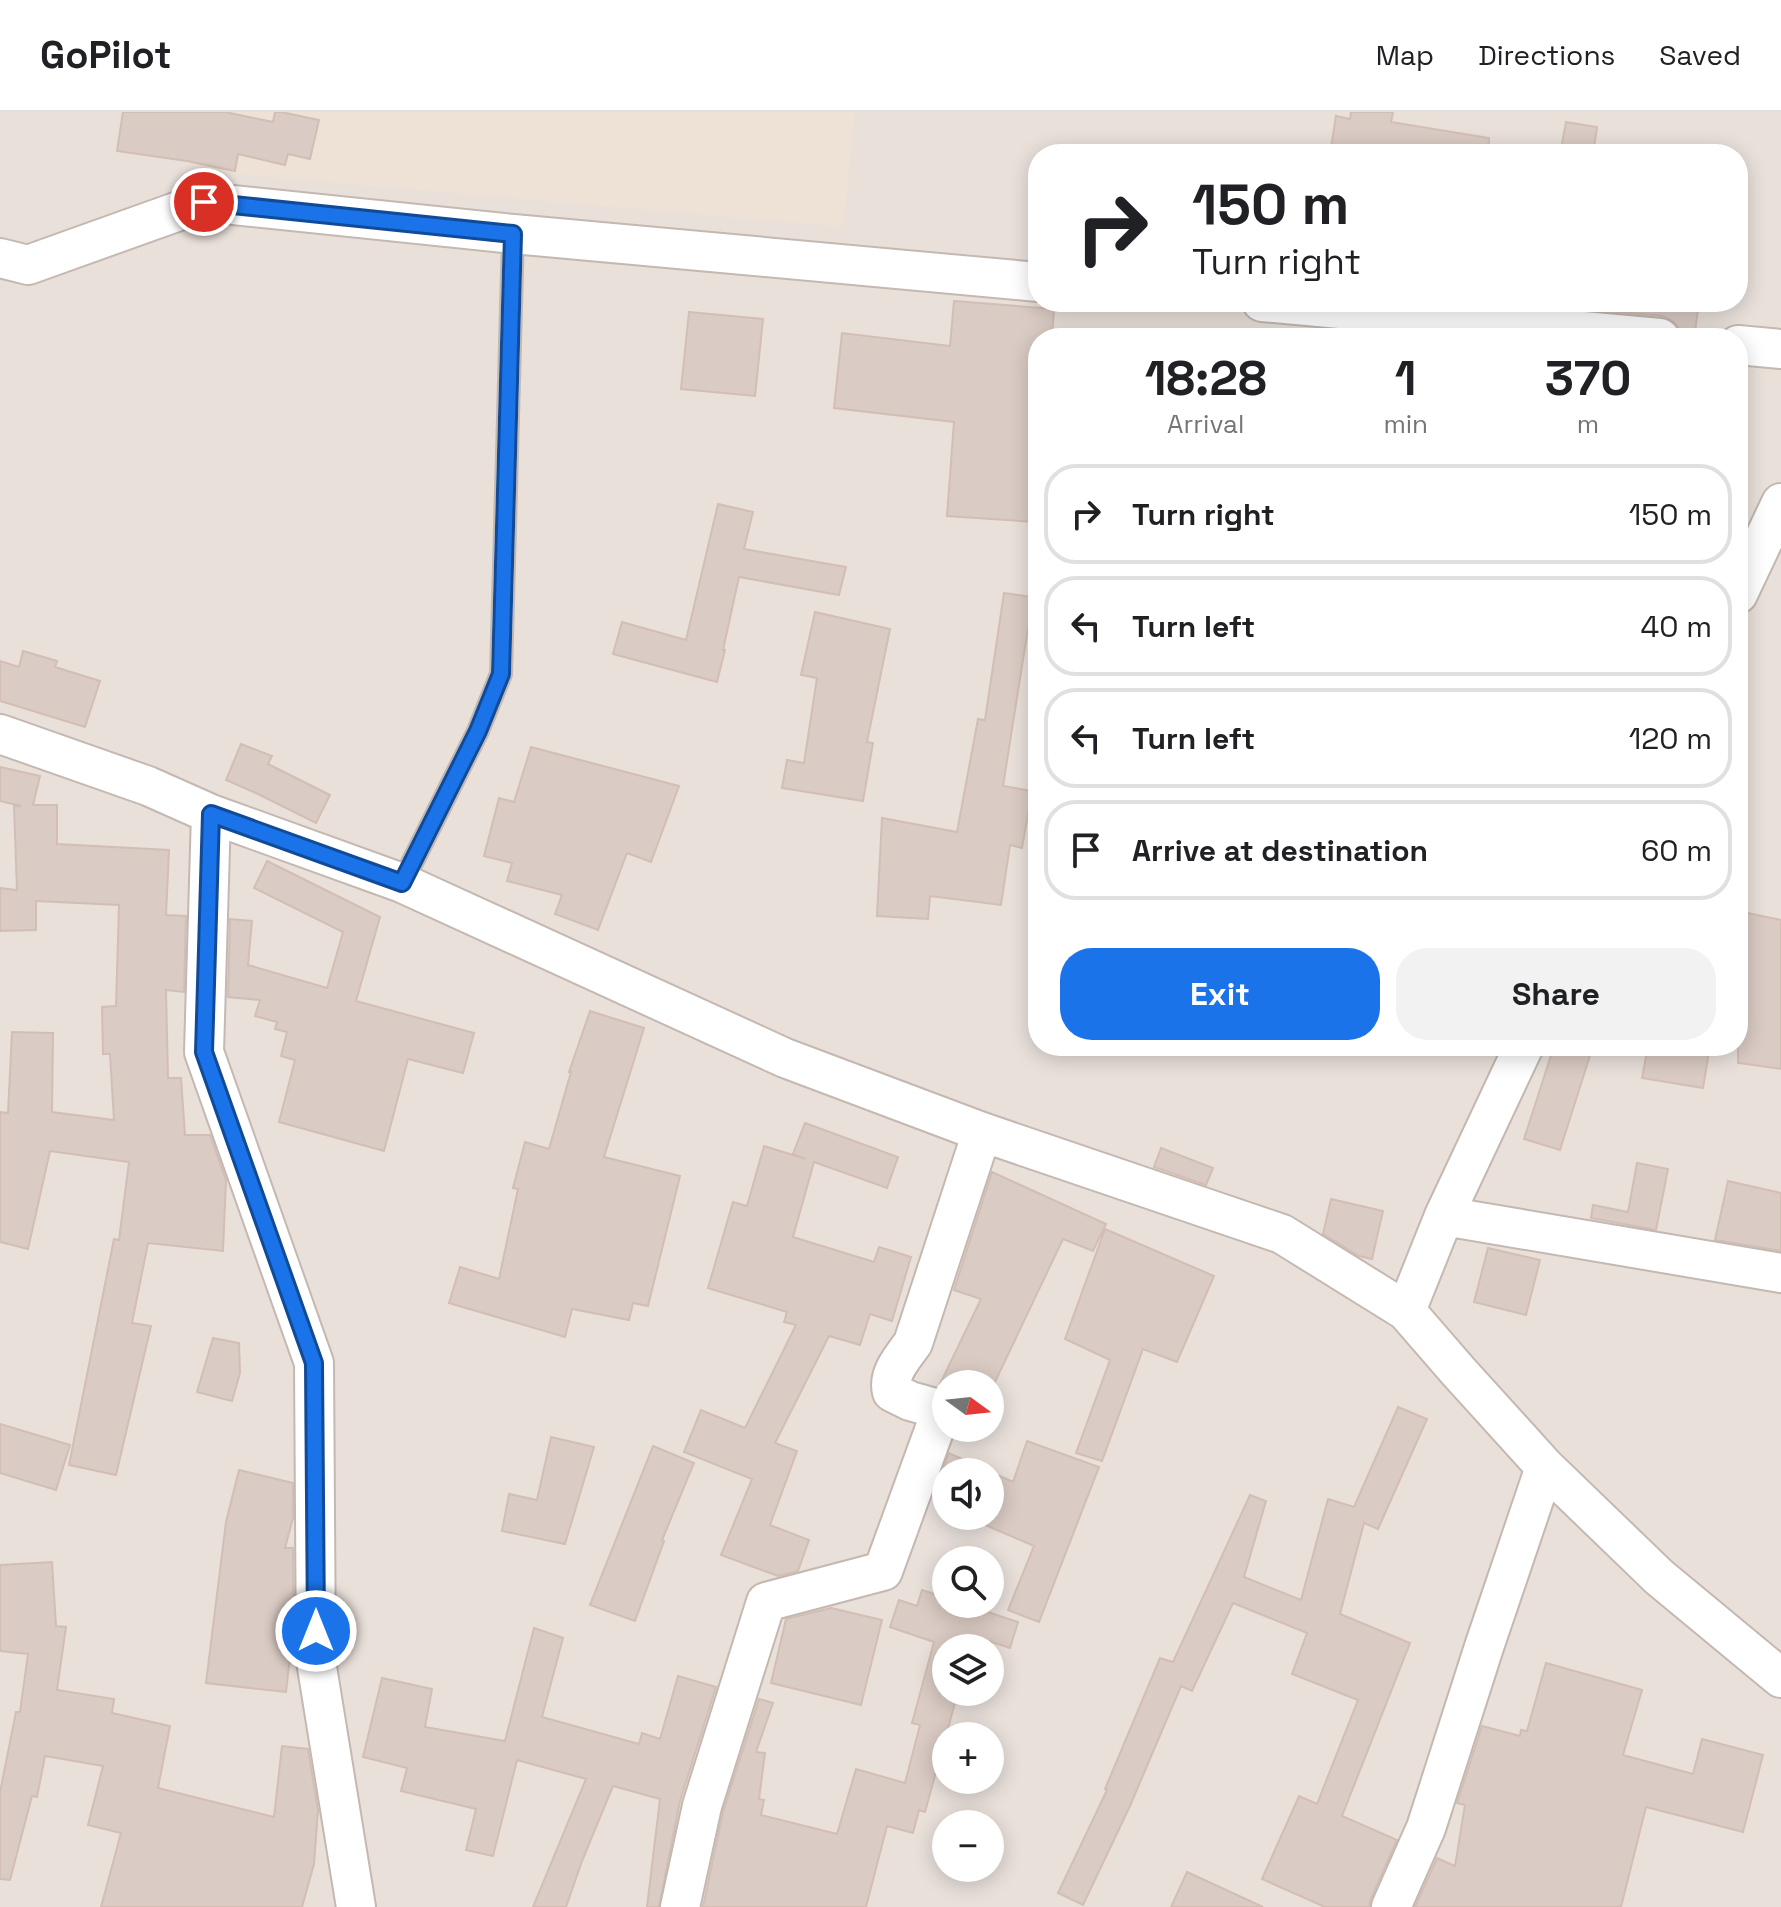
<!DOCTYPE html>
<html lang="en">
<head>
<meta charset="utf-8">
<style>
  :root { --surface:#fff; --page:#f2f2f2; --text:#202124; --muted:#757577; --line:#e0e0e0; --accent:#1a73e8 }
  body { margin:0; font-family:"Space Grotesk",sans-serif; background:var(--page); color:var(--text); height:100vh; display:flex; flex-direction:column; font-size:30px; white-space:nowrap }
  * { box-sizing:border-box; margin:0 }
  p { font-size:26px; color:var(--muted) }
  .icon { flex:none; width:44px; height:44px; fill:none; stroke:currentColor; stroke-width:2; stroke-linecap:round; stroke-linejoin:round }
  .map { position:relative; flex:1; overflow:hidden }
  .side { position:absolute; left:1028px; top:216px; width:720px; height:728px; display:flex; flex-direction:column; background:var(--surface); border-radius:32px; box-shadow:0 4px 20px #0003 }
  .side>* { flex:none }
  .top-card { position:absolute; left:1028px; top:32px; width:720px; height:168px; border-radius:32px; box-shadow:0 4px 20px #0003; background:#fff; color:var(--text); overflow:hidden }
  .needle { width:52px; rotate:105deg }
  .fabs { position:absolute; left:932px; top:1258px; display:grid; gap:16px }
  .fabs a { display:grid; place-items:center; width:72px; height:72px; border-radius:50%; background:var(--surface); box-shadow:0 4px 20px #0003; font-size:40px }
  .pin { position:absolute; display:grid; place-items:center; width:68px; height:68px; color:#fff; margin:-34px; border:4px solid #fff; border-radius:50%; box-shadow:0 2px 8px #0007 }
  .me { position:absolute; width:88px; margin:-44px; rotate:0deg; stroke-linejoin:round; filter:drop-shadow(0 0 6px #0008) }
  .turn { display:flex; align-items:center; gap:28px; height:168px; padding:0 32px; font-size:36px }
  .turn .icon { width:104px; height:104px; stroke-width:2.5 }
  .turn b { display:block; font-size:56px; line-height:68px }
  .eta { display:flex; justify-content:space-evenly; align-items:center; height:136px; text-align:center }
  .eta b { font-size:48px; font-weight:600; line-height:56px }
  .cta { display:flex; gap:16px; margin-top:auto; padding:16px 32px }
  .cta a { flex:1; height:92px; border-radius:32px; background:var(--accent); color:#fff; font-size:32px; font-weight:600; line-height:92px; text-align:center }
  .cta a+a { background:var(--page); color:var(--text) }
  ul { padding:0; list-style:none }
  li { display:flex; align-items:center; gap:24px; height:100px; margin:0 16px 12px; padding:0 16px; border:4px solid var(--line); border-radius:32px }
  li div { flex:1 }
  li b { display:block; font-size:30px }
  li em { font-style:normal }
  header { display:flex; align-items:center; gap:48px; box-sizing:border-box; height:112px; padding:0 40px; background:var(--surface); border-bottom:2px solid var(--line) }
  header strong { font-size:38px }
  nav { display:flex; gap:44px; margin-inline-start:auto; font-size:28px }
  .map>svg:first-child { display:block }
  .residential { fill:#e9e0da; fill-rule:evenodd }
  .education { fill:#eee1d6 }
  .building { fill:#dacbc4; stroke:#d2beb4; stroke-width:2 }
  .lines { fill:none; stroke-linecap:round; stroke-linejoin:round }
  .lane-casing { stroke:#c4b8b1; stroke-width:24 }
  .street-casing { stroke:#c4b8b1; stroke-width:42 }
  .lane { stroke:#fff; stroke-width:20 }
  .street { stroke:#fff; stroke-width:38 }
  .route-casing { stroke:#114b97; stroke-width:20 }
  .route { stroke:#1a73e8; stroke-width:14 }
</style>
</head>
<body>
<header>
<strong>GoPilot</strong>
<nav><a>Map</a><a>Directions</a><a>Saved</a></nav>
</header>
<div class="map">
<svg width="1781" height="1795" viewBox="0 0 1781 1795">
  <rect width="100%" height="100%" fill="#f6f0eb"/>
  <path class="residential" d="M0,0H1781V1795H0ZM1038,42H1738V190H1038ZM1038,226H1738V934H1038ZM946,1272H990V1316H946ZM946,1360H990V1404H946ZM946,1448H990V1492H946ZM946,1536H990V1580H946ZM946,1624H990V1668H946ZM946,1712H990V1756H946Z"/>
  <path class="education" d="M209,0H855L843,115L198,59Z"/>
  <path class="building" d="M123,0H225L273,10L275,0H281L319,8L310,47L288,42L285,53L238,42L235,59L187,49L117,39Z
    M1351,0H1393L1391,10L1489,26L1488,42H1330L1336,4L1350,7Z
    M1566,10L1597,15L1593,42H1560Z
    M954,189L1054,197L1052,226H1038V384L1036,410L947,404L954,310L834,296L842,221L950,234Z
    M1609,190H1699L1695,220L1680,218L1673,209L1663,204L1608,199Z
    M689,200L763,207L755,284L681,277Z
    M718,392L753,400L744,437L846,455L839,483L739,465L723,538H725L717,570L613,542L622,510L686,528Z
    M1004,481L1033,485L1003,674L1032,679L1022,736L1010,733L1001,793L930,784L928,807L877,804L882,706L957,720L978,607L985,608Z
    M815,500L890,517L867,630L873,631L863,689L782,676L787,648L804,651L817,566L801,563Z
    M23,539L57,549L55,555L100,569L85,615L0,589V549L19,555Z
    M241,632L272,644L268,652L330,683L316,711L256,681L226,668Z
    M531,635L679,674L651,750L627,741L598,818L555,802L562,783L507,769L512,751L484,744L499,686L514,690Z
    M0,655L40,664L33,693H57V732L169,738L166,803L186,804L184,880L166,878L168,966H181L185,1023H210L226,1068L223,1139L148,1131L132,1211L151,1214L116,1363L69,1353L114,1127L119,1128L129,1050L50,1039L28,1137L0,1130V1000L8,1001L12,920L53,921L52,1000L114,1008L110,942H103L102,895L116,894L119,793L36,789V818L0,819V776L17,778L14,694H21L0,689Z
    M267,749L380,805L356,889L474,921L463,961L408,947L384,1039L279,1010L295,948L281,944L287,920L275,917L277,910L255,904L260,888L228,885L230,807L252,809L248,853L327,876L343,820L254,776Z
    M1738,799L1781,808V957L1738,951Z
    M590,899L644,916L604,1045L680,1064L648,1194L633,1191L629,1208L572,1197L565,1225L449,1191L460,1155L499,1167L518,1077L513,1076L525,1030L549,1037L571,960H569Z
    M1554,934H1593L1560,1038L1524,1027Z
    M1648,934H1710L1703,976L1642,966Z
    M805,1011L898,1045L887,1076L814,1050L793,1125L874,1150L879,1135L911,1145L892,1209L870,1202L860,1233L829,1224L775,1331L797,1339L770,1413L809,1428L798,1459L778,1464L721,1443L752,1367L684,1340L701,1298L745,1316L796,1213L784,1210L787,1200L708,1176L733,1090L747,1094L764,1034L806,1047L793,1042Z
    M1161,1036L1213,1056L1206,1073L1154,1055Z
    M1637,1051L1668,1057L1656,1118L1591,1106L1593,1093L1628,1100Z
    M992,1060L1106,1112L1093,1139L1063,1127L994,1272H940L981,1187L954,1178Z
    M1728,1069L1781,1081V1139L1715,1128Z
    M1331,1087L1383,1099L1372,1147L1359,1144L1323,1122Z
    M1105,1117L1214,1164L1177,1250L1143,1237L1102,1349L1076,1341L1110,1248L1065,1227Z
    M1488,1136L1540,1148L1526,1203L1474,1190Z
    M213,1226L239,1231L240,1261L232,1289L197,1280Z
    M1398,1295L1427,1307L1378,1417L1364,1411L1340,1502L1410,1531L1342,1704L1397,1728L1371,1786L1369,1795H1325L1262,1767L1299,1684L1317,1692L1358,1588L1292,1562L1307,1521L1233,1491L1192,1579L1181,1574L1130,1694L1083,1793L1058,1781L1107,1678L1105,1677L1160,1546L1173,1550L1250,1383L1266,1389L1244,1465L1301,1488L1328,1387L1354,1395Z
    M0,1312L70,1333L56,1378L0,1361Z
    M551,1325L594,1335L565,1432L502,1419L509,1382L537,1388Z
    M1027,1329L1099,1355L1039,1510L1008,1498L1034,1434L983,1412L987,1404H990L992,1394L990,1393V1360H946V1372L939,1369L949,1341L1013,1370Z
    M653,1334L694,1351L662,1428L664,1429L635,1509L590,1493Z
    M239,1358L293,1371V1406L285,1436H293L294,1510L286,1580L206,1571L226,1410Z
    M52,1450L56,1514L66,1515L57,1578L114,1587L112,1601L170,1614L158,1676L274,1705L282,1634L308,1637L318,1698L314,1752L302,1795H101L121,1721L88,1713L103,1654L45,1644L37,1685L32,1684L10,1768L0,1767V1680L16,1600H20L28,1542L0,1539V1453Z
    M922,1478L946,1486V1492H964L1018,1510L1010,1536L979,1526L976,1536H946V1580H958L925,1700L919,1698L913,1721L887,1714L866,1795H703L723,1700L759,1587L773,1591L756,1640L765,1641L759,1687L764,1688L761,1703L837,1722L856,1657L905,1671L920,1613L912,1611L934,1530L890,1515L899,1488L917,1494Z
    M831,1496L882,1508L861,1593L771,1571L786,1507Z
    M534,1516L563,1526L542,1605L639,1632L642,1621L660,1627L678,1564L716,1575L680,1689L659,1795H647L660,1687L613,1674L582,1749L566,1795H533L586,1667L517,1648L493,1744L466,1738L476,1697L401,1679L407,1656L363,1645L382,1566L432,1577L425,1615L505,1629Z
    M1546,1551L1642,1578L1623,1643L1693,1662L1702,1627L1763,1643L1743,1720L1646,1695L1621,1795H1415L1437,1746L1455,1754L1465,1693L1457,1691L1482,1614L1520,1624L1521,1618L1527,1619Z
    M1187,1760L1263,1795H1171Z"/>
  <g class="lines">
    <g class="lane-casing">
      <path id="lane" d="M402,771L478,619L501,562L513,122"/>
    </g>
    <g class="street-casing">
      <path id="street" d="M0,146L28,153L204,90L513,122L1038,170
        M1262,190L1660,226
        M1738,233L1781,237
        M1738,482L1781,391
        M0,622L148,674L211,702L402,771L785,946L982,1020L1282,1122L1406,1199L1458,1259L1545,1355L1659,1465L1781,1566
        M211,702L204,940L314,1251L316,1549L356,1795
        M1444,1104L1781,1161
        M1406,1199L1444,1104L1524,934
        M680,1795L702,1694L766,1490L883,1459L935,1316L938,1303L935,1296L910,1289L892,1280C887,1262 903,1245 913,1231L982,1020
        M1391,1795L1426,1716L1484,1535L1545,1355"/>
    </g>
    <use href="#lane" class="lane"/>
    <use href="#street" class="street"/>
  </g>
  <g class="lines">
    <g class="route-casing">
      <path id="route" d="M204,90L513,122L501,562L478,619L402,771L211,702L204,940L314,1251L316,1519"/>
    </g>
    <use href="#route" class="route"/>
  </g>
</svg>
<div class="fabs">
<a><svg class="needle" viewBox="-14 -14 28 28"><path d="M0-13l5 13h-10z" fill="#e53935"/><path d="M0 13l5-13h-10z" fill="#757577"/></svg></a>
<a><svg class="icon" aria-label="sound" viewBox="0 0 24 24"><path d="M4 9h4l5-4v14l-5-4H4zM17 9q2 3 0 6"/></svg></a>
<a><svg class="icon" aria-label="search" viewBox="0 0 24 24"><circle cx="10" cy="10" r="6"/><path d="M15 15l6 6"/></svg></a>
<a><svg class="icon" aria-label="layers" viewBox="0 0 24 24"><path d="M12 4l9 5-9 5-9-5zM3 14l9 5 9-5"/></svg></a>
<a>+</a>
<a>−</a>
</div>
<div class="pin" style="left:204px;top:90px;background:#d93025"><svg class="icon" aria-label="arrive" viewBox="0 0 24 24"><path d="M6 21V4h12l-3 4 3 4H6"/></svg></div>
<svg class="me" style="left:316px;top:1519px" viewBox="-20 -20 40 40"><circle r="17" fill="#1a73e8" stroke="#fff" stroke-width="3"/><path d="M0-11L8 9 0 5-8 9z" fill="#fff"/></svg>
<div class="top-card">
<div class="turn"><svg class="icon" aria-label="right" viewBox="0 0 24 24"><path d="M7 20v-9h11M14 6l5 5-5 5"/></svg><div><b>150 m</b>Turn right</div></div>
</div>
<section class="side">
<div class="eta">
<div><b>18:28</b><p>Arrival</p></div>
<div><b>1</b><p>min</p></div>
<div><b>370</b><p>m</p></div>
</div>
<ul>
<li><svg class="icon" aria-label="right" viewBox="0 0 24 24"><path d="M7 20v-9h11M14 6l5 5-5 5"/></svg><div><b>Turn right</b></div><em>150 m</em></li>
<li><svg class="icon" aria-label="left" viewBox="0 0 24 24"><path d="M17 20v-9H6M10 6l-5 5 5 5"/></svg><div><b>Turn left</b></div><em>40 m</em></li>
<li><svg class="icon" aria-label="left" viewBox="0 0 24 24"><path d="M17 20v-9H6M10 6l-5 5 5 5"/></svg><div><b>Turn left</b></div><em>120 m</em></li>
<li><svg class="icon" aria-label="arrive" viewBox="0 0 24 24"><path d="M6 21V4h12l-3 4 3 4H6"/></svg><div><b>Arrive at destination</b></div><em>60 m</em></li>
</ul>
<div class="cta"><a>Exit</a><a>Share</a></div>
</section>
</div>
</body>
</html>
